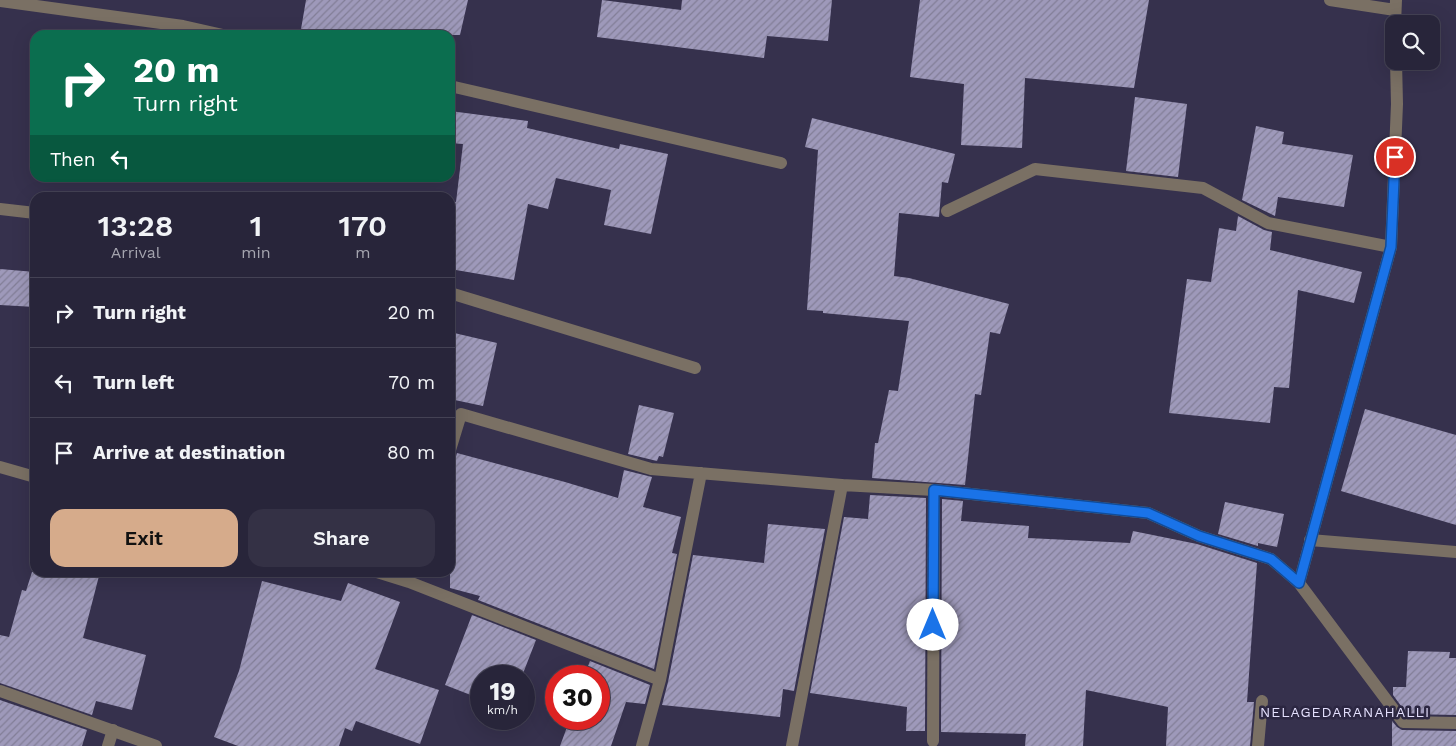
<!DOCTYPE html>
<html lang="en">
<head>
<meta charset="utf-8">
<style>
  :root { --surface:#28253a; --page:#343145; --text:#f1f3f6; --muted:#a5a5af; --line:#444254; --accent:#d6ab8b }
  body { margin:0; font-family:"Work Sans",sans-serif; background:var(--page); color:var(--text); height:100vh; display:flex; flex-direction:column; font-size:19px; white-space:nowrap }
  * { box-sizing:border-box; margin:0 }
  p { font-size:16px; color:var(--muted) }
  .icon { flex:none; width:28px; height:28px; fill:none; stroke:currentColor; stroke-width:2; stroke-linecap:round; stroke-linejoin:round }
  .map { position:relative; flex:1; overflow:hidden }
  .details { position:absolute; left:30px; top:192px; width:425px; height:385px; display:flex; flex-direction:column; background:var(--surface); border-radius:15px; box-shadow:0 5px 20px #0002,0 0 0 1px var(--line) }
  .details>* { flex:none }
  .hud { position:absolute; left:30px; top:30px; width:425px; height:152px; border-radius:15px; box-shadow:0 5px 20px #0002,0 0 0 1px var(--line); background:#0b6e4f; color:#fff; overflow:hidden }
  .controls { position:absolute; left:1385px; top:15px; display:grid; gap:10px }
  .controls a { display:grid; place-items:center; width:55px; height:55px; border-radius:10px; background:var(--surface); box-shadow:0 5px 20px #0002,0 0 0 1px var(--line); font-size:25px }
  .speed { position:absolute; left:470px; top:665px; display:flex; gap:10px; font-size:25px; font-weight:700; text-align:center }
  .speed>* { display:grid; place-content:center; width:65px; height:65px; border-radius:50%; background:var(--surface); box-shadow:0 5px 20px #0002,0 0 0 1px var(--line); line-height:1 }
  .speed small { font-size:12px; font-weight:400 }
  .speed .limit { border:8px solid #d22; background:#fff; color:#111 }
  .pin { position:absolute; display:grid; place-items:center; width:42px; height:42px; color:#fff; margin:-21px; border:2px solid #fff; border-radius:50%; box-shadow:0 1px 5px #0007 }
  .me { position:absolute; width:55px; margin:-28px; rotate:0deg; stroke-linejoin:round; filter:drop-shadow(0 0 4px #0008) }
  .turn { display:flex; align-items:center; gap:18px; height:105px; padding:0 20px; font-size:22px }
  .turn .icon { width:65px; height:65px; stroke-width:2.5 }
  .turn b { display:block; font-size:35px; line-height:42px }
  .then { display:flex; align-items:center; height:48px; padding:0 20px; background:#0003; gap:10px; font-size:19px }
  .eta { display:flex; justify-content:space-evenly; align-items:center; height:85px; text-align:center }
  .eta b { font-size:30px; font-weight:600; line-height:35px }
  .button { display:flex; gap:10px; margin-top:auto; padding:10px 20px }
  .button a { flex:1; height:58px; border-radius:15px; background:var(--accent); color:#111; font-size:20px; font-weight:600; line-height:58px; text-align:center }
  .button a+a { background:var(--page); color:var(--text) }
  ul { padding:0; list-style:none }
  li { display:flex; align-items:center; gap:15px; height:70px; padding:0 20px; border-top:1px solid var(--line) }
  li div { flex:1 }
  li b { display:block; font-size:19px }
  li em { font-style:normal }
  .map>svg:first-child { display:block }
  .building { fill:url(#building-hatch) }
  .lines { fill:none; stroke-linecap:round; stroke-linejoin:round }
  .minor { stroke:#7a7064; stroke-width:12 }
  .route-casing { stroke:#114b97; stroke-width:12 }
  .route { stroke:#1a73e8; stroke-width:9 }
  .labels { text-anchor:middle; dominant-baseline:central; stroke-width:5; stroke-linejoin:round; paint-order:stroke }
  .neighbourhood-label { font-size:14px; letter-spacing:1px; fill:#e4e0fd; stroke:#2c2742 }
</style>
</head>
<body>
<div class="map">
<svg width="1456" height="746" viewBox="0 0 1456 746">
  <defs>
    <pattern id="building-hatch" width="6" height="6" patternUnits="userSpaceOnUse" patternTransform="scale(1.25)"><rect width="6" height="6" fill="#9e99ba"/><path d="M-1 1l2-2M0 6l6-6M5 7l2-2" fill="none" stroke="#827e97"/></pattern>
  </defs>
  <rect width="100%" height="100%" fill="#36314d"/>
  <path class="building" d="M306,0H468L460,35H300Z
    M602,0L681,10L682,0H832L828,41L767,36L764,58L597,37Z
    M920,0H1149L1134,88L1025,78L1022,148L961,145L964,84L910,77Z
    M1135,97L1187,104L1178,177L1126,171Z
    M450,111L528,121L527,128L619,149L620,144L668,154L651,234L604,225L611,190L556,178L548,209L528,204L514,280L450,269V201L456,202L463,144L450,143Z
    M812,118L955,154L948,183L942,182L939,217L899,213L894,276L909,278L1009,304L1000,334L990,332L981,395L975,394L965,485L872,478L875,443H878L889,390L898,391L909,321L823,313V311L807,310L818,150L805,147Z
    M1256,126L1284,132L1282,144L1353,155L1344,207L1278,197L1275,216L1242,200Z
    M1238,216L1264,230L1272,232L1270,250L1362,272L1354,303L1298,290L1289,388L1274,387L1270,423L1169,413L1187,279L1211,282L1219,228L1236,231Z
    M0,269L35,272V307L0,305Z
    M450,332L497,343L483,406L450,399Z
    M639,405L674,413L663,457L659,456L657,461L628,454Z
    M1365,409L1456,435V525L1341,491Z
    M457,453L565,482L618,498L624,470L652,477L643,507L681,517L672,553L677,554L654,669L478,600L480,596L450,588V478Z
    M870,495L926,498L925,731H906L907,707L810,693L844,517L868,519Z
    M942,499L963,501L961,521L1029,526L1028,538L1130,543L1133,531L1197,544L1257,563L1247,702H1254L1250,746H1166L1168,707L1086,690L1083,746H1025L1026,734L941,732Z
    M1225,502L1284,514L1277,547L1258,543V546L1218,534Z
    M768,524L825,529L794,691L783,689L780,717L662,705L668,682L693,555L764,563Z
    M32,572H100L83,638L146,655L132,710L96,701L92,715L0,683V635L9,637L22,590L26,591Z
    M262,581L341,601L348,583L400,602L375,669L439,690L420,744L356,721L352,731L345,728L339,746H238L214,737L239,671Z
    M472,615L536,640L522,676H481V699L445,685Z
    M1408,651L1450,652L1449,658H1456V715L1407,714L1393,695V687H1406Z
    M590,661L650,685L645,704L626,702L611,746H560L570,719H599V676H584Z
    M0,700L87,730L82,746H0Z
    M1392,721L1397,727L1402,730L1456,731V746H1392Z"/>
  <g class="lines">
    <path class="minor" d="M1330,0L1395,10
      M0,1L183,26L223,35
      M1395,24L1396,0
      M450,86L781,163
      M0,209L35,213
      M947,211L1035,169L1203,188L1268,223L1391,247
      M450,293L695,368
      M450,450L461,414L651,469L842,485L934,490L1148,513L1199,536L1271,559L1299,583L1403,722L1456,723
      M0,467L35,477
      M1310,540L1456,552
      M377,572L409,582L660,680
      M1299,583L1391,247L1397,104L1396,61
      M0,691L156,746
      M933,741L934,490
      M108,746L113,730
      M642,746L660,680L701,473
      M792,746L842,485
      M1258,746L1262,701"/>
  </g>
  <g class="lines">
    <g class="route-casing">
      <path id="route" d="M933,625L934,490L1148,513L1199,536L1271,559L1299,583L1391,247L1395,157"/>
    </g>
    <use href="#route" class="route"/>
  </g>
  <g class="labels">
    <g class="neighbourhood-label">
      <text x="1345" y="712">NELAGEDARANAHALLI</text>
    </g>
  </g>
</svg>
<div class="controls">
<a><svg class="icon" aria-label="search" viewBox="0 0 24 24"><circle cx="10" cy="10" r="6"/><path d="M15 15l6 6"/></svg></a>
</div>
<div class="speed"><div>19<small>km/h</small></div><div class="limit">30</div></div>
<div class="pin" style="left:1395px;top:157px;background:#d93025"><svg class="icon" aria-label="arrive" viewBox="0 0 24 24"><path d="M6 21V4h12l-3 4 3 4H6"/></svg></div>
<svg class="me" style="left:933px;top:625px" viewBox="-20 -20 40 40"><circle r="19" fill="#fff"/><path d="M0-13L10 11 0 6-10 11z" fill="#1a73e8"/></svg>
<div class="hud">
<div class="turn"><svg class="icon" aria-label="right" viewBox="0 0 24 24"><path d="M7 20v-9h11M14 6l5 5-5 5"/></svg><div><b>20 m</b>Turn right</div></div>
<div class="then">Then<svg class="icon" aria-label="left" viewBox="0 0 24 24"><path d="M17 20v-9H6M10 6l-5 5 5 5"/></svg></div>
</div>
<section class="details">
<div class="eta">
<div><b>13:28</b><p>Arrival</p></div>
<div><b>1</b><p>min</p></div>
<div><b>170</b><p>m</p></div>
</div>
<ul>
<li><svg class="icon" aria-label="right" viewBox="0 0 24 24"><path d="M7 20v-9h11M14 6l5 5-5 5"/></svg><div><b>Turn right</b></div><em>20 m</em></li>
<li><svg class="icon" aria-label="left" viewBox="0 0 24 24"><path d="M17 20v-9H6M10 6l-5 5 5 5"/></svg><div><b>Turn left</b></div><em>70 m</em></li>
<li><svg class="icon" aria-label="arrive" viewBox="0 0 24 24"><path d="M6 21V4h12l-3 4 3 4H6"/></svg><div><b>Arrive at destination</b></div><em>80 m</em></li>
</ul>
<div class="button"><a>Exit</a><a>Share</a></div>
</section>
</div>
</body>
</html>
